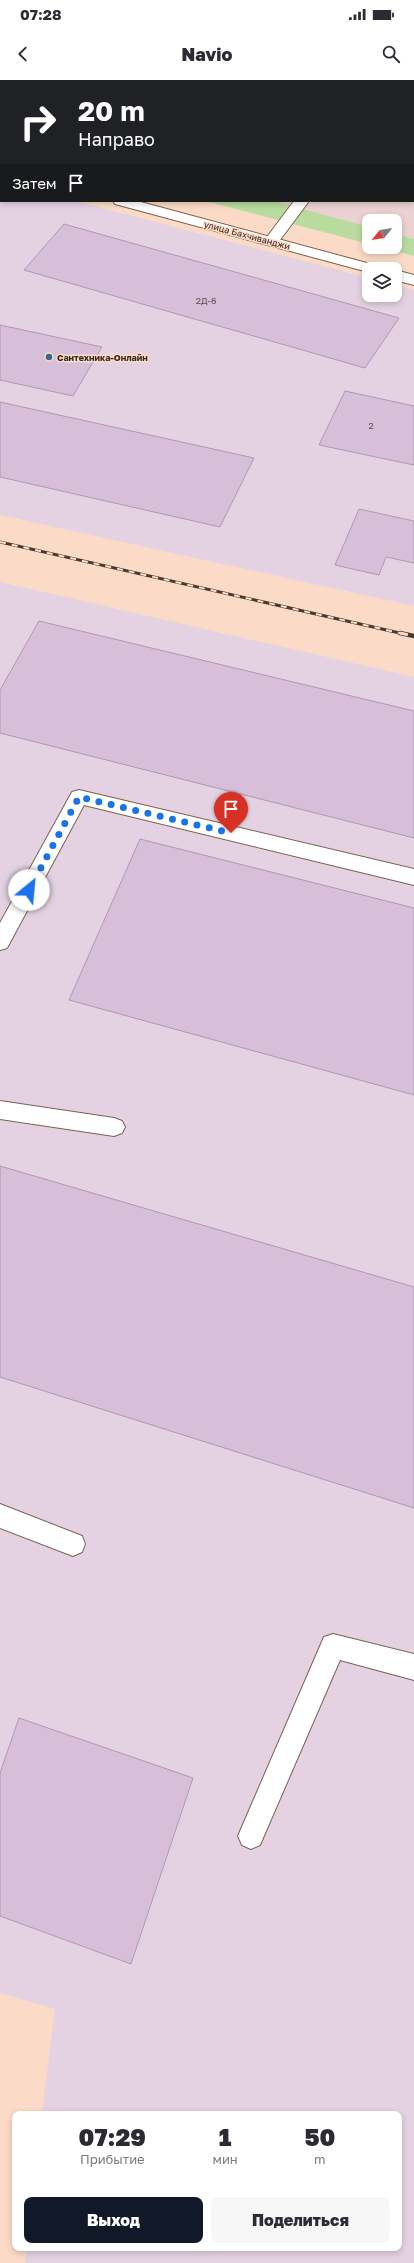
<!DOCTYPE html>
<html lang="ru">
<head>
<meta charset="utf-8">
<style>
  :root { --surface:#fff; --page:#f7f7f7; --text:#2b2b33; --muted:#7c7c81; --accent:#111827 }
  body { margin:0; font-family:"Golos Text",sans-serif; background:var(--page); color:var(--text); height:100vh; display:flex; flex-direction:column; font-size:15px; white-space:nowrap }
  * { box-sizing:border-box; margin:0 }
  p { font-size:13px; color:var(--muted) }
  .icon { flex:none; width:22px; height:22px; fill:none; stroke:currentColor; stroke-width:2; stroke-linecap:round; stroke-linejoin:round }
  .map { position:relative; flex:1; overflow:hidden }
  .side { position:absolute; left:12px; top:2031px; width:390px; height:140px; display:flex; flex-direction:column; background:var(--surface); border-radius:8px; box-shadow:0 2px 6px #0003 }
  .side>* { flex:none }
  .hud { position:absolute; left:0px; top:0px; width:414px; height:122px; box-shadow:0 2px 6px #0003; background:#202124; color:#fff; overflow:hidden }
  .needle { width:26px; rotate:240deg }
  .fabs { position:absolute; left:362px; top:134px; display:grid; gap:8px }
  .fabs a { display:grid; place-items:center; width:40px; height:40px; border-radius:8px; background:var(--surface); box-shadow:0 2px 6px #0003; font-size:20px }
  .pin { position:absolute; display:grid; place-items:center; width:34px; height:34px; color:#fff; margin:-41px -17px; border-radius:50% 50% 50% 0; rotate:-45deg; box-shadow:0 0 4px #0007 }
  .pin .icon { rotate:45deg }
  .me { position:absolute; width:44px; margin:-22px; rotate:28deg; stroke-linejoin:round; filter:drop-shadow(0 0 3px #0008) }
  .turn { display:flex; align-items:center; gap:14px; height:84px; padding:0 12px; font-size:18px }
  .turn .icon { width:52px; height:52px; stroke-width:2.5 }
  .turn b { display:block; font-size:28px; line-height:34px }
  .then { display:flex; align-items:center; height:38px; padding:0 12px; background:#0003; gap:8px; font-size:15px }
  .eta { display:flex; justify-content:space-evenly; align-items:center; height:68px; text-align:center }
  .eta b { font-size:24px; font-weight:800; line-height:28px }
  .cta { display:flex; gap:8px; margin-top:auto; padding:8px 12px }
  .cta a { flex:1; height:46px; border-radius:8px; background:var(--accent); color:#fff; font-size:16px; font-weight:800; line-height:46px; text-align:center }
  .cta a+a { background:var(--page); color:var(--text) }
  .status { display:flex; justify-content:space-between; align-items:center; height:28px; padding:0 20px; background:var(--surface); direction:ltr }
  .status svg { height:11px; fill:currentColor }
  header { display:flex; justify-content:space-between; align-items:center; height:52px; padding:0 12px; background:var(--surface); font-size:18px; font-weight:800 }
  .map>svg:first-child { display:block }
  .commercial { fill:#ecd1d2 }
  .industrial { fill:#e4d2e3 }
  .green { fill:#b9db9e }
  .building { fill:#d7bfd9; stroke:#af98b1 }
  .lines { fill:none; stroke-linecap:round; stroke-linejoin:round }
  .service-casing { stroke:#7c614f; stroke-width:2 }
  .secondary-casing { stroke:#7c614f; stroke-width:2 }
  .service { fill:#fff; fill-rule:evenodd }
  .secondary { fill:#fff; fill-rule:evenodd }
  .rail-far1-casing { stroke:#483a31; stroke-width:3 }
  .rail-casing { stroke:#483a31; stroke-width:4.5 }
  .rail-far1 { stroke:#fbdbc7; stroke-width:2; stroke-dasharray:6; stroke-linecap:butt }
  .rail { stroke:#fbdbc7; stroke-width:3; stroke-dasharray:8; stroke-linecap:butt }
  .route { stroke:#1a73e8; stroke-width:7; stroke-dasharray:0 12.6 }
  .poi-dot { fill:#346c86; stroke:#fbdbc7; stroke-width:1.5 }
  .labels { text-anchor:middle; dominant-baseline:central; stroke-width:3; stroke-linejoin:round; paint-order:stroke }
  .far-street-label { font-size:9px; fill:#342820; stroke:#fbdbc7 }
  .number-label { font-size:9px; fill:#5d4e4e }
  .far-poi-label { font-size:9px; font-weight:bold; fill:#342820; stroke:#fbdbc7; text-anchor:start }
</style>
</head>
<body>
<div class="status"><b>07:28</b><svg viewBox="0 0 49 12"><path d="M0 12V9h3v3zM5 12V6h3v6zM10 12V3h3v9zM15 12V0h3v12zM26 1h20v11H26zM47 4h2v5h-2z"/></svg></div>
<header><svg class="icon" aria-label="back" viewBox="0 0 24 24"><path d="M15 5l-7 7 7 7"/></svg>Navio<svg class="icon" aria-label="search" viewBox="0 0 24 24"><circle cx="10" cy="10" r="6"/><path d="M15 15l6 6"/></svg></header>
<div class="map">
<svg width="414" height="2183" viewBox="0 0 414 2183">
  <rect width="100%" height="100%" fill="#fbdbc7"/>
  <path class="commercial" d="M0,0H414V159L395,154V141H369V147L274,121H413V1H1V47Z"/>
  <path class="industrial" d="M0,101L1,121H76L369,198V215H395V205L414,210V526L0,435Z
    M0,502L414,597V2183H25L27,2168H399V2034H42L55,1929L0,1913Z"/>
  <path class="green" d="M206,121H274L369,147V164Z
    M395,154L414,159V176L380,167H395Z"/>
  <path class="building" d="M241,0H346L350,1H240Z
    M64,144L399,238L365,288L24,190Z
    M0,245L102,267L73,316L0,300Z
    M345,311L414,326V385L319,365Z
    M0,322L254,378L220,447L0,397Z
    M359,429L414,441V483L386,477L379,495L335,485Z
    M39,541L414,631V758L0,653V610Z
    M140,759L414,828V1015L69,920Z
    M0,1086L414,1207V1428L0,1297Z
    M19,1638L193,1698L131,1884L0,1836V1693Z"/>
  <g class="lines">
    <g class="service-casing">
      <path id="service" d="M108,0H125L126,1H109Z
        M413,86H414V94H413Z
        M294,121H309L277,164H267L264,161Z
        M79,710L414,789V805L84,725L7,868L0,870V843L72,712Z
        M0,1021L114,1038L122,1041L125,1047L122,1053L114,1056L0,1039Z
        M0,1424L82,1456L85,1464L82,1472L73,1476L0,1448Z
        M333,1554L414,1574V1600L340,1580L260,1765L251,1769L242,1765L238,1756L324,1557Z"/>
    </g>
    <g class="secondary-casing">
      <path id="secondary" d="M0,85H1V93H0Z
        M113,121H137L378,186L381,189H369L368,192L115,124Z
        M395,190L414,195V205L395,200Z"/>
    </g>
    <use href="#service" class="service"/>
    <use href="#secondary" class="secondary"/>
    <g class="rail-far1-casing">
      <path id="rail-far1" d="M0,462L404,554"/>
    </g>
    <g class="rail-casing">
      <path id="rail" d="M400,553L414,556"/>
    </g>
    <use href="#rail-far1" class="rail-far1"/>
    <use href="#rail" class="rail"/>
  </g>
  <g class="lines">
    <path class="route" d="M29,810L79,717L231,753"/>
  </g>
  <circle class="poi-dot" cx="49" cy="277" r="4"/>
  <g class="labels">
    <g class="far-street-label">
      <text transform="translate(247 155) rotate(15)">улица Бахчиванджи</text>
    </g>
    <g class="number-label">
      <text x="206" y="220">2Д-6</text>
      <text x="371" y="345">2</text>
    </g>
    <g class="far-poi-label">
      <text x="57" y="277">Сантехника-Онлайн</text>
    </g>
  </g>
</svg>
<div class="fabs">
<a><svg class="needle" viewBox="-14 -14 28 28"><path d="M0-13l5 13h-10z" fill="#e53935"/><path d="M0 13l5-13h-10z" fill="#7c7c81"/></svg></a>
<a><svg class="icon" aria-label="layers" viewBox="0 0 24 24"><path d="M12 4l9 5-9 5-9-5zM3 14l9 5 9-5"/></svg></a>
</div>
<div class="pin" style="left:231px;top:753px;background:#d93025"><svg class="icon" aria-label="arrive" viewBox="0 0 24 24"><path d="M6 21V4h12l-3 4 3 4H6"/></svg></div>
<svg class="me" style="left:29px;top:810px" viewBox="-20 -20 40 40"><circle r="19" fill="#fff"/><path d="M0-13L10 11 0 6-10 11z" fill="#1a73e8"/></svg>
<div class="hud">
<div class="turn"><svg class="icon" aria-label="right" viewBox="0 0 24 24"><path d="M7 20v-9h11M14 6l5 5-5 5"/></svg><div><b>20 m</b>Направо</div></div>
<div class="then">Затем<svg class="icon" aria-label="arrive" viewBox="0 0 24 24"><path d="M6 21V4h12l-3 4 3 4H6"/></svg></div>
</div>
<section class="side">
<div class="eta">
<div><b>07:29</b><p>Прибытие</p></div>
<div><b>1</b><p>мин</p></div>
<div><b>50</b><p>m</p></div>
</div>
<div class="cta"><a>Выход</a><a>Поделиться</a></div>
</section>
</div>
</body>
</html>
